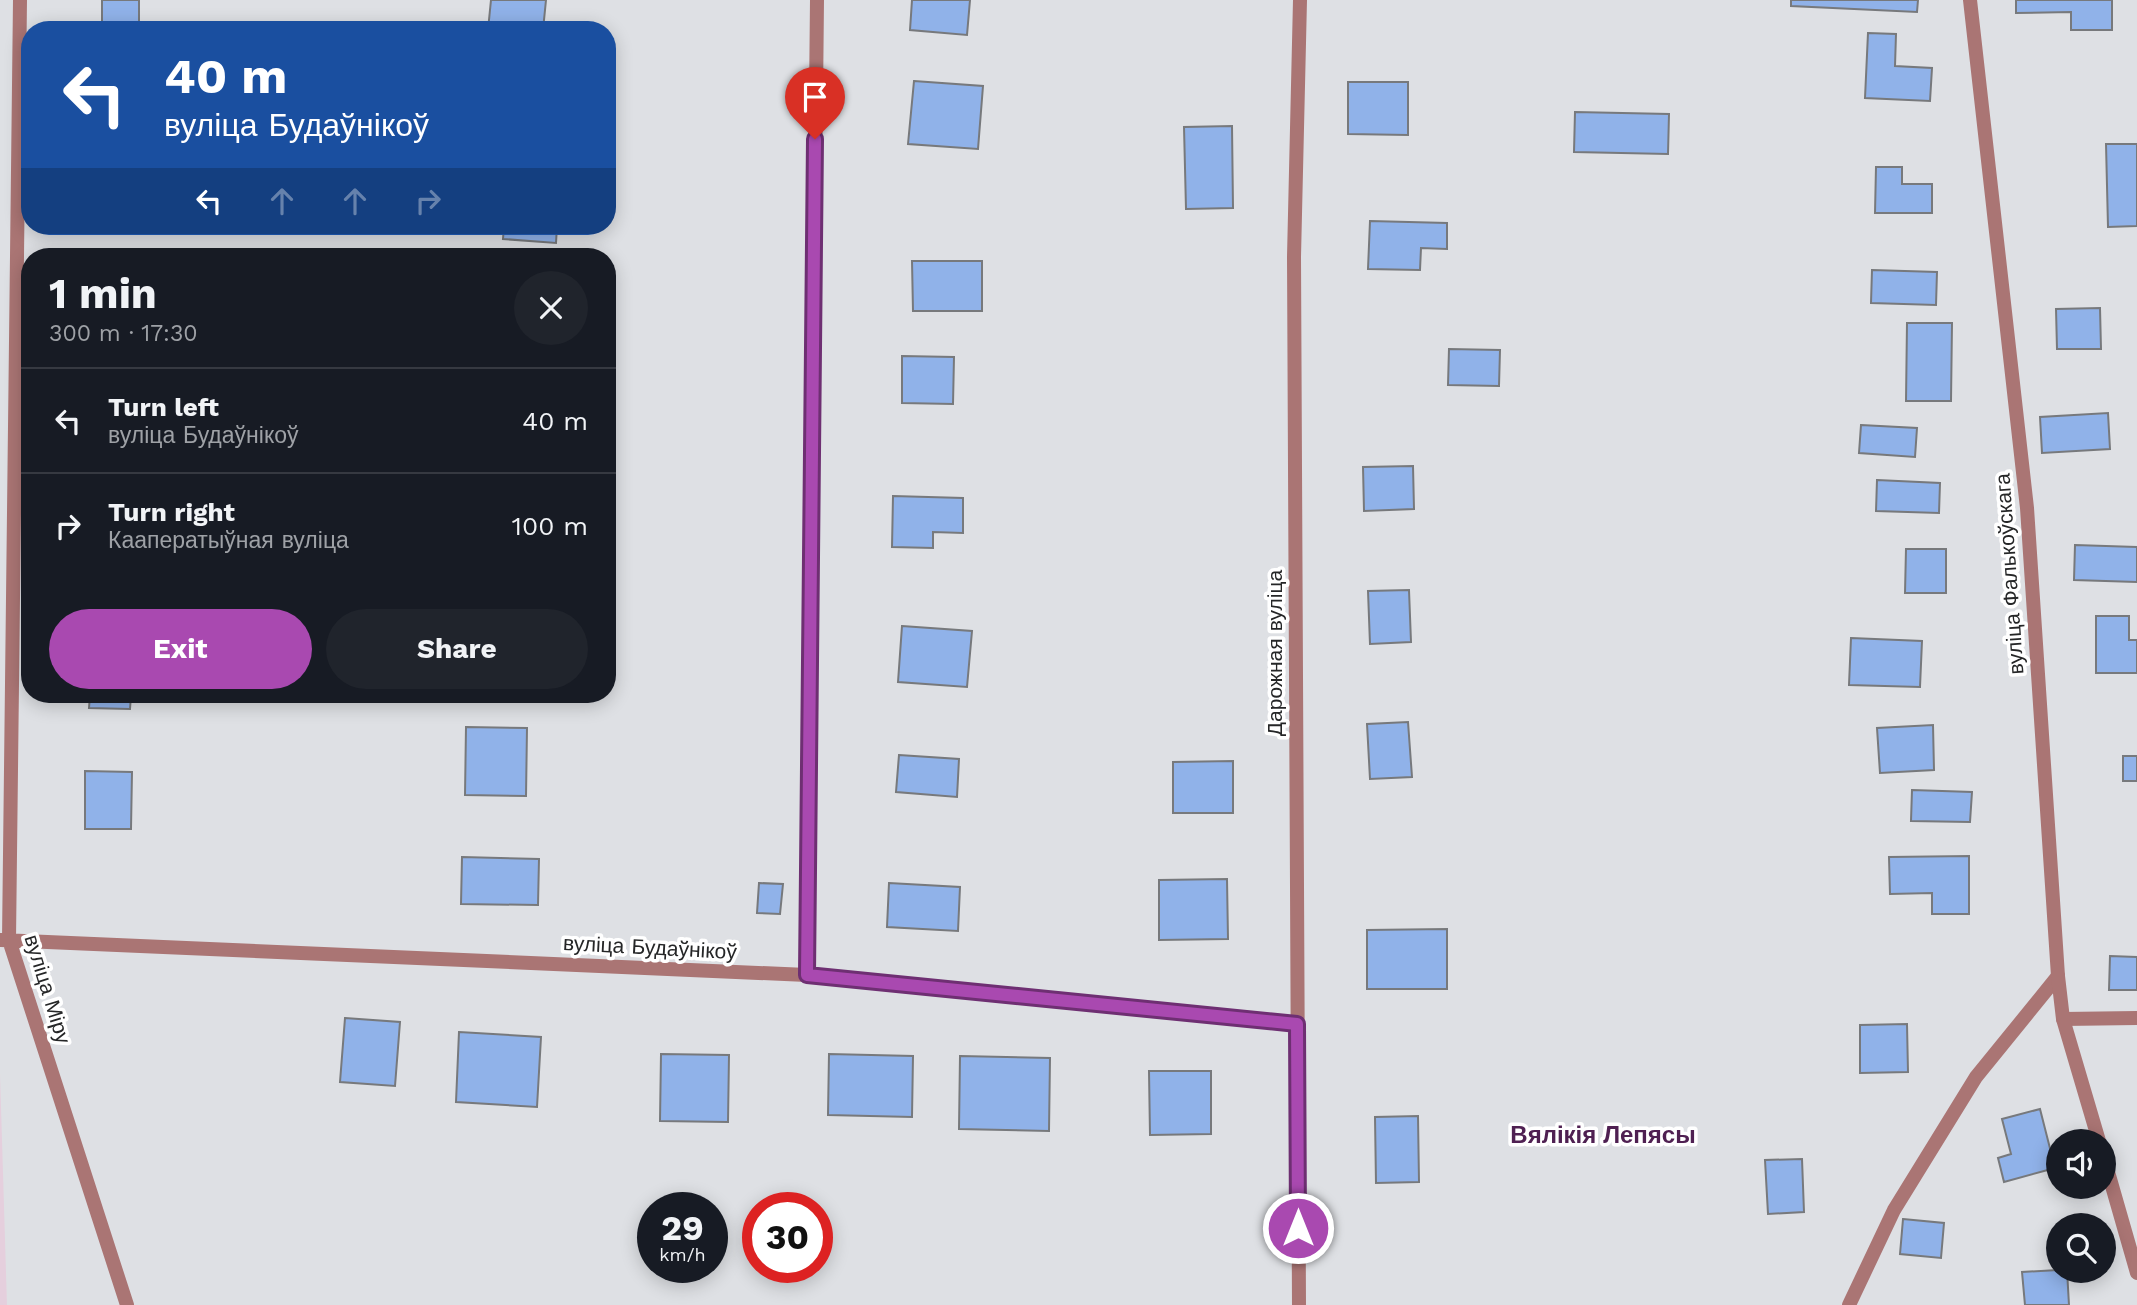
<!DOCTYPE html>
<html lang="en">
<head>
<meta charset="utf-8">
<style>
  :root { --surface:#171b24; --page:#20242c; --text:#f1f3f6; --muted:#9ea1a6; --line:#363941; --accent:#a949b0 }
  body { margin:0; font-family:"Work Sans",sans-serif; background:var(--page); color:var(--text); height:100vh; display:flex; flex-direction:column; font-size:26px; white-space:nowrap }
  * { box-sizing:border-box; margin:0 }
  p { font-size:23px; color:var(--muted) }
  .icon { flex:none; width:38px; height:38px; fill:none; stroke:currentColor; stroke-width:2; stroke-linecap:round; stroke-linejoin:round }
  .map { position:relative; flex:1; overflow:hidden }
  .panel { position:absolute; left:21px; top:248px; width:595px; height:455px; display:flex; flex-direction:column; background:var(--surface); border-radius:28px; box-shadow:0 4px 18px #0003 }
  .panel>* { flex:none }
  .guide { position:absolute; left:21px; top:21px; width:595px; height:214px; border-radius:28px; box-shadow:0 4px 18px #0003; background:#1a4fa0; color:#fff; overflow:hidden }
  .controls { position:absolute; left:2046px; top:1129px; display:grid; gap:14px }
  .controls a { display:grid; place-items:center; width:70px; height:70px; border-radius:50%; background:var(--surface); box-shadow:0 4px 18px #0003; font-size:35px }
  .speed { position:absolute; left:637px; top:1192px; display:flex; gap:14px; font-size:35px; font-weight:700; text-align:center }
  .speed>* { display:grid; place-content:center; width:91px; height:91px; border-radius:50%; background:var(--surface); box-shadow:0 4px 18px #0003; line-height:1 }
  .speed small { font-size:18px; font-weight:400 }
  .speed .limit { border:10px solid #d22; background:#fff; color:#111 }
  .pin { position:absolute; display:grid; place-items:center; width:60px; height:60px; color:#fff; margin:-72px -30px; border-radius:50% 50% 50% 0; rotate:-45deg; box-shadow:0 0 7px #0007 }
  .pin .icon { rotate:45deg }
  .me { position:absolute; width:77px; margin:-38px; rotate:0deg; stroke-linejoin:round; filter:drop-shadow(0 0 5px #0008) }
  .turn { display:flex; align-items:center; gap:24px; height:147px; padding:0 28px; font-size:32px }
  .turn .icon { width:91px; height:91px; stroke-width:2.5 }
  .turn b { display:block; font-size:49px; line-height:60px }
  .lanes { display:flex; align-items:center; height:66px; padding:0 28px; background:#0003; justify-content:center; gap:35px; direction:ltr }
  .lanes .off { opacity:.35 }
  .round { display:grid; place-items:center; flex:none; width:74px; height:74px; border-radius:37px; background:var(--page) }
  .overview { display:flex; align-items:center; justify-content:space-between; height:119px; padding:0 28px }
  h1 { font-size:42px; font-weight:700; line-height:52px }
  .primary-button { display:flex; gap:14px; margin-top:auto; padding:14px 28px }
  .primary-button a { flex:1; height:80px; border-radius:42px; background:var(--accent); color:#fff; font-size:28px; font-weight:700; line-height:80px; text-align:center }
  .primary-button a+a { background:var(--page); color:var(--text) }
  ul { padding:0; list-style:none }
  li { display:flex; align-items:center; gap:21px; height:105px; padding:0 28px; border-top:2px solid var(--line) }
  li div { flex:1 }
  li b { display:block; font-size:26px }
  li em { font-style:normal }
  .map>svg:first-child { display:block }
  .industrial { fill:#e5cfdd }
  .building { fill:#90b2e9; stroke:#77797c; stroke-width:2 }
  .lines { fill:none; stroke-linecap:round; stroke-linejoin:round }
  .service { stroke:#aa7574; stroke-width:14 }
  .minor { stroke:#aa7574; stroke-width:14 }
  .route-casing { stroke:#6e2f72; stroke-width:18 }
  .route { stroke:#a949b0; stroke-width:12 }
  .labels { text-anchor:middle; dominant-baseline:central; stroke-width:7; stroke-linejoin:round; paint-order:stroke }
  .street-label { font-size:21px; fill:#252627; stroke:#fff }
  .quarter-label { font-size:24px; font-weight:bold; fill:#4f2052; stroke:#fff }
</style>
</head>
<body>
<div class="map">
<svg width="2137" height="1305" viewBox="0 0 2137 1305">
  <rect width="100%" height="100%" fill="#dee0e4"/>
  <path class="industrial" d="M0,1073L7,1305H0Z"/>
  <path class="building" d="M102,0H139V30H102Z
    M491,0H546L543,30H488Z
    M912,0H970L967,35L910,30Z
    M1791,0H1918L1917,12L1791,6Z
    M2016,0H2112V30H2071V12L2016,13Z
    M1868,33L1896,34L1895,66L1932,68L1930,101L1865,98Z
    M914,81L983,86L978,149L908,144Z
    M1348,82H1408V135L1348,134Z
    M1575,112L1669,114L1668,154L1574,152Z
    M1232,126L1233,208L1186,209L1184,127Z
    M2106,144H2137V226L2108,227Z
    M1876,167H1902V184H1932V213H1875Z
    M1370,221L1447,223V249L1421,248L1420,270L1368,269Z
    M504,226H557L556,243L503,239Z
    M90,254L152,255V257H90Z
    M912,261H982V311H913Z
    M1872,270L1937,272L1936,305L1871,303Z
    M2100,308L2101,349H2057L2056,309Z
    M1907,323H1952L1951,401H1906Z
    M1449,349L1500,350L1499,386L1448,385Z
    M902,356L954,357L953,404L902,403Z
    M2108,413L2110,449L2042,453L2040,417Z
    M1861,425L1917,428L1915,457L1859,453Z
    M1413,466L1414,509L1364,511L1363,467Z
    M1877,480L1940,483L1939,513L1876,511Z
    M893,496L963,498V533L933,532V548L892,547Z
    M2075,545L2137,547V582L2074,580Z
    M1906,549H1946V593H1905Z
    M1409,590L1411,642L1370,644L1368,591Z
    M2096,616H2129V640H2137V673H2096Z
    M902,626L972,631L967,687L898,682Z
    M1851,638L1922,641L1920,687L1849,685Z
    M90,695H131L130,709L89,708Z
    M1408,722L1412,777L1370,779L1367,724Z
    M1933,725L1934,770L1880,773L1877,728Z
    M466,727L527,728L526,796L465,795Z
    M899,755L959,759L957,797L896,792Z
    M2123,756H2137V781H2123Z
    M1233,761V813H1173V762Z
    M85,771L132,772L131,829H85Z
    M1912,790L1972,792L1970,822L1911,821Z
    M1969,856V914H1932V893L1890,894L1889,857Z
    M462,857L539,859L538,905L461,904Z
    M1227,879L1228,939L1159,940V880Z
    M759,883L783,884L780,914L757,913Z
    M889,883L960,887L958,931L887,927Z
    M1447,929V989H1367V930Z
    M2110,956L2137,957V990H2109Z
    M345,1018L400,1022L395,1086L340,1082Z
    M1907,1024L1908,1072L1860,1073V1025Z
    M459,1032L541,1037L537,1107L456,1102Z
    M661,1054L729,1055L728,1122L660,1121Z
    M829,1054L913,1056L912,1117L828,1115Z
    M960,1056L1050,1058L1049,1131L959,1129Z
    M1149,1071H1211V1134L1150,1135Z
    M2040,1109L2055,1168L2004,1182L1998,1158L2011,1154L2002,1119Z
    M1418,1116L1419,1182L1376,1183L1375,1117Z
    M1802,1159L1804,1212L1768,1214L1765,1160Z
    M1903,1219L1944,1223L1941,1258L1900,1254Z
    M2058,1270H2067L2069,1305H2025L2022,1272Z"/>
  <g class="lines">
    <path class="service" d="M2063,1019L2137,1018
      M1849,1305L1894,1210L1976,1077L2058,976"/>
    <path class="minor" d="M20,0L9,940L127,1305
      M1970,0L2027,508L2058,976L2063,1019L2099,1141
      M1,940L807,975L1297,1024
      M807,975L817,0
      M2104,1158L2137,1273
      M1299,1305L1294,257L1300,0"/>
  </g>
  <g class="lines">
    <g class="route-casing">
      <path id="route" d="M815,139L807,975L1297,1024L1298,1228"/>
    </g>
    <use href="#route" class="route"/>
  </g>
  <g class="labels">
    <g class="street-label">
      <text transform="translate(2009 574) rotate(-94)">вуліца Фалькоўскага</text>
      <text transform="translate(1274 653) rotate(-90)">Дарожная вуліца</text>
      <text transform="translate(650 947) rotate(3)">вуліца Будаўнікоў</text>
      <text transform="translate(48 989) rotate(73)">вуліца Міру</text>
    </g>
    <g class="quarter-label">
      <text x="1603" y="1135">Вялікія Лепясы</text>
    </g>
  </g>
</svg>
<div class="controls">
<a><svg class="icon" aria-label="sound" viewBox="0 0 24 24"><path d="M4 9h4l5-4v14l-5-4H4zM17 9q2 3 0 6"/></svg></a>
<a><svg class="icon" aria-label="search" viewBox="0 0 24 24"><circle cx="10" cy="10" r="6"/><path d="M15 15l6 6"/></svg></a>
</div>
<div class="speed"><div>29<small>km/h</small></div><div class="limit">30</div></div>
<div class="pin" style="left:815px;top:139px;background:#d93025"><svg class="icon" aria-label="arrive" viewBox="0 0 24 24"><path d="M6 21V4h12l-3 4 3 4H6"/></svg></div>
<svg class="me" style="left:1298px;top:1228px" viewBox="-20 -20 40 40"><circle r="17" fill="#a949b0" stroke="#fff" stroke-width="3"/><path d="M0-11L8 9 0 5-8 9z" fill="#fff"/></svg>
<div class="guide">
<div class="turn"><svg class="icon" aria-label="left" viewBox="0 0 24 24"><path d="M17 20v-9H6M10 6l-5 5 5 5"/></svg><div><b>40 m</b>вуліца Будаўнікоў</div></div>
<div class="lanes"><svg class="icon" aria-label="left" viewBox="0 0 24 24"><path d="M17 20v-9H6M10 6l-5 5 5 5"/></svg><svg class="icon off" aria-label="ahead" viewBox="0 0 24 24"><path d="M12 20V5M6 11l6-6 6 6"/></svg><svg class="icon off" aria-label="ahead" viewBox="0 0 24 24"><path d="M12 20V5M6 11l6-6 6 6"/></svg><svg class="icon off" aria-label="right" viewBox="0 0 24 24"><path d="M7 20v-9h11M14 6l5 5-5 5"/></svg></div>
</div>
<section class="panel">
<div class="overview"><div><h1>1 min</h1><p>300 m · 17:30</p></div><a class="round"><svg class="icon" aria-label="close" viewBox="0 0 24 24"><path d="M6 6l12 12M18 6L6 18"/></svg></a></div>
<ul>
<li><svg class="icon" aria-label="left" viewBox="0 0 24 24"><path d="M17 20v-9H6M10 6l-5 5 5 5"/></svg><div><b>Turn left</b><p>вуліца Будаўнікоў</p></div><em>40 m</em></li>
<li><svg class="icon" aria-label="right" viewBox="0 0 24 24"><path d="M7 20v-9h11M14 6l5 5-5 5"/></svg><div><b>Turn right</b><p>Кааператыўная вуліца</p></div><em>100 m</em></li>
</ul>
<div class="primary-button"><a>Exit</a><a>Share</a></div>
</section>
</div>
</body>
</html>
